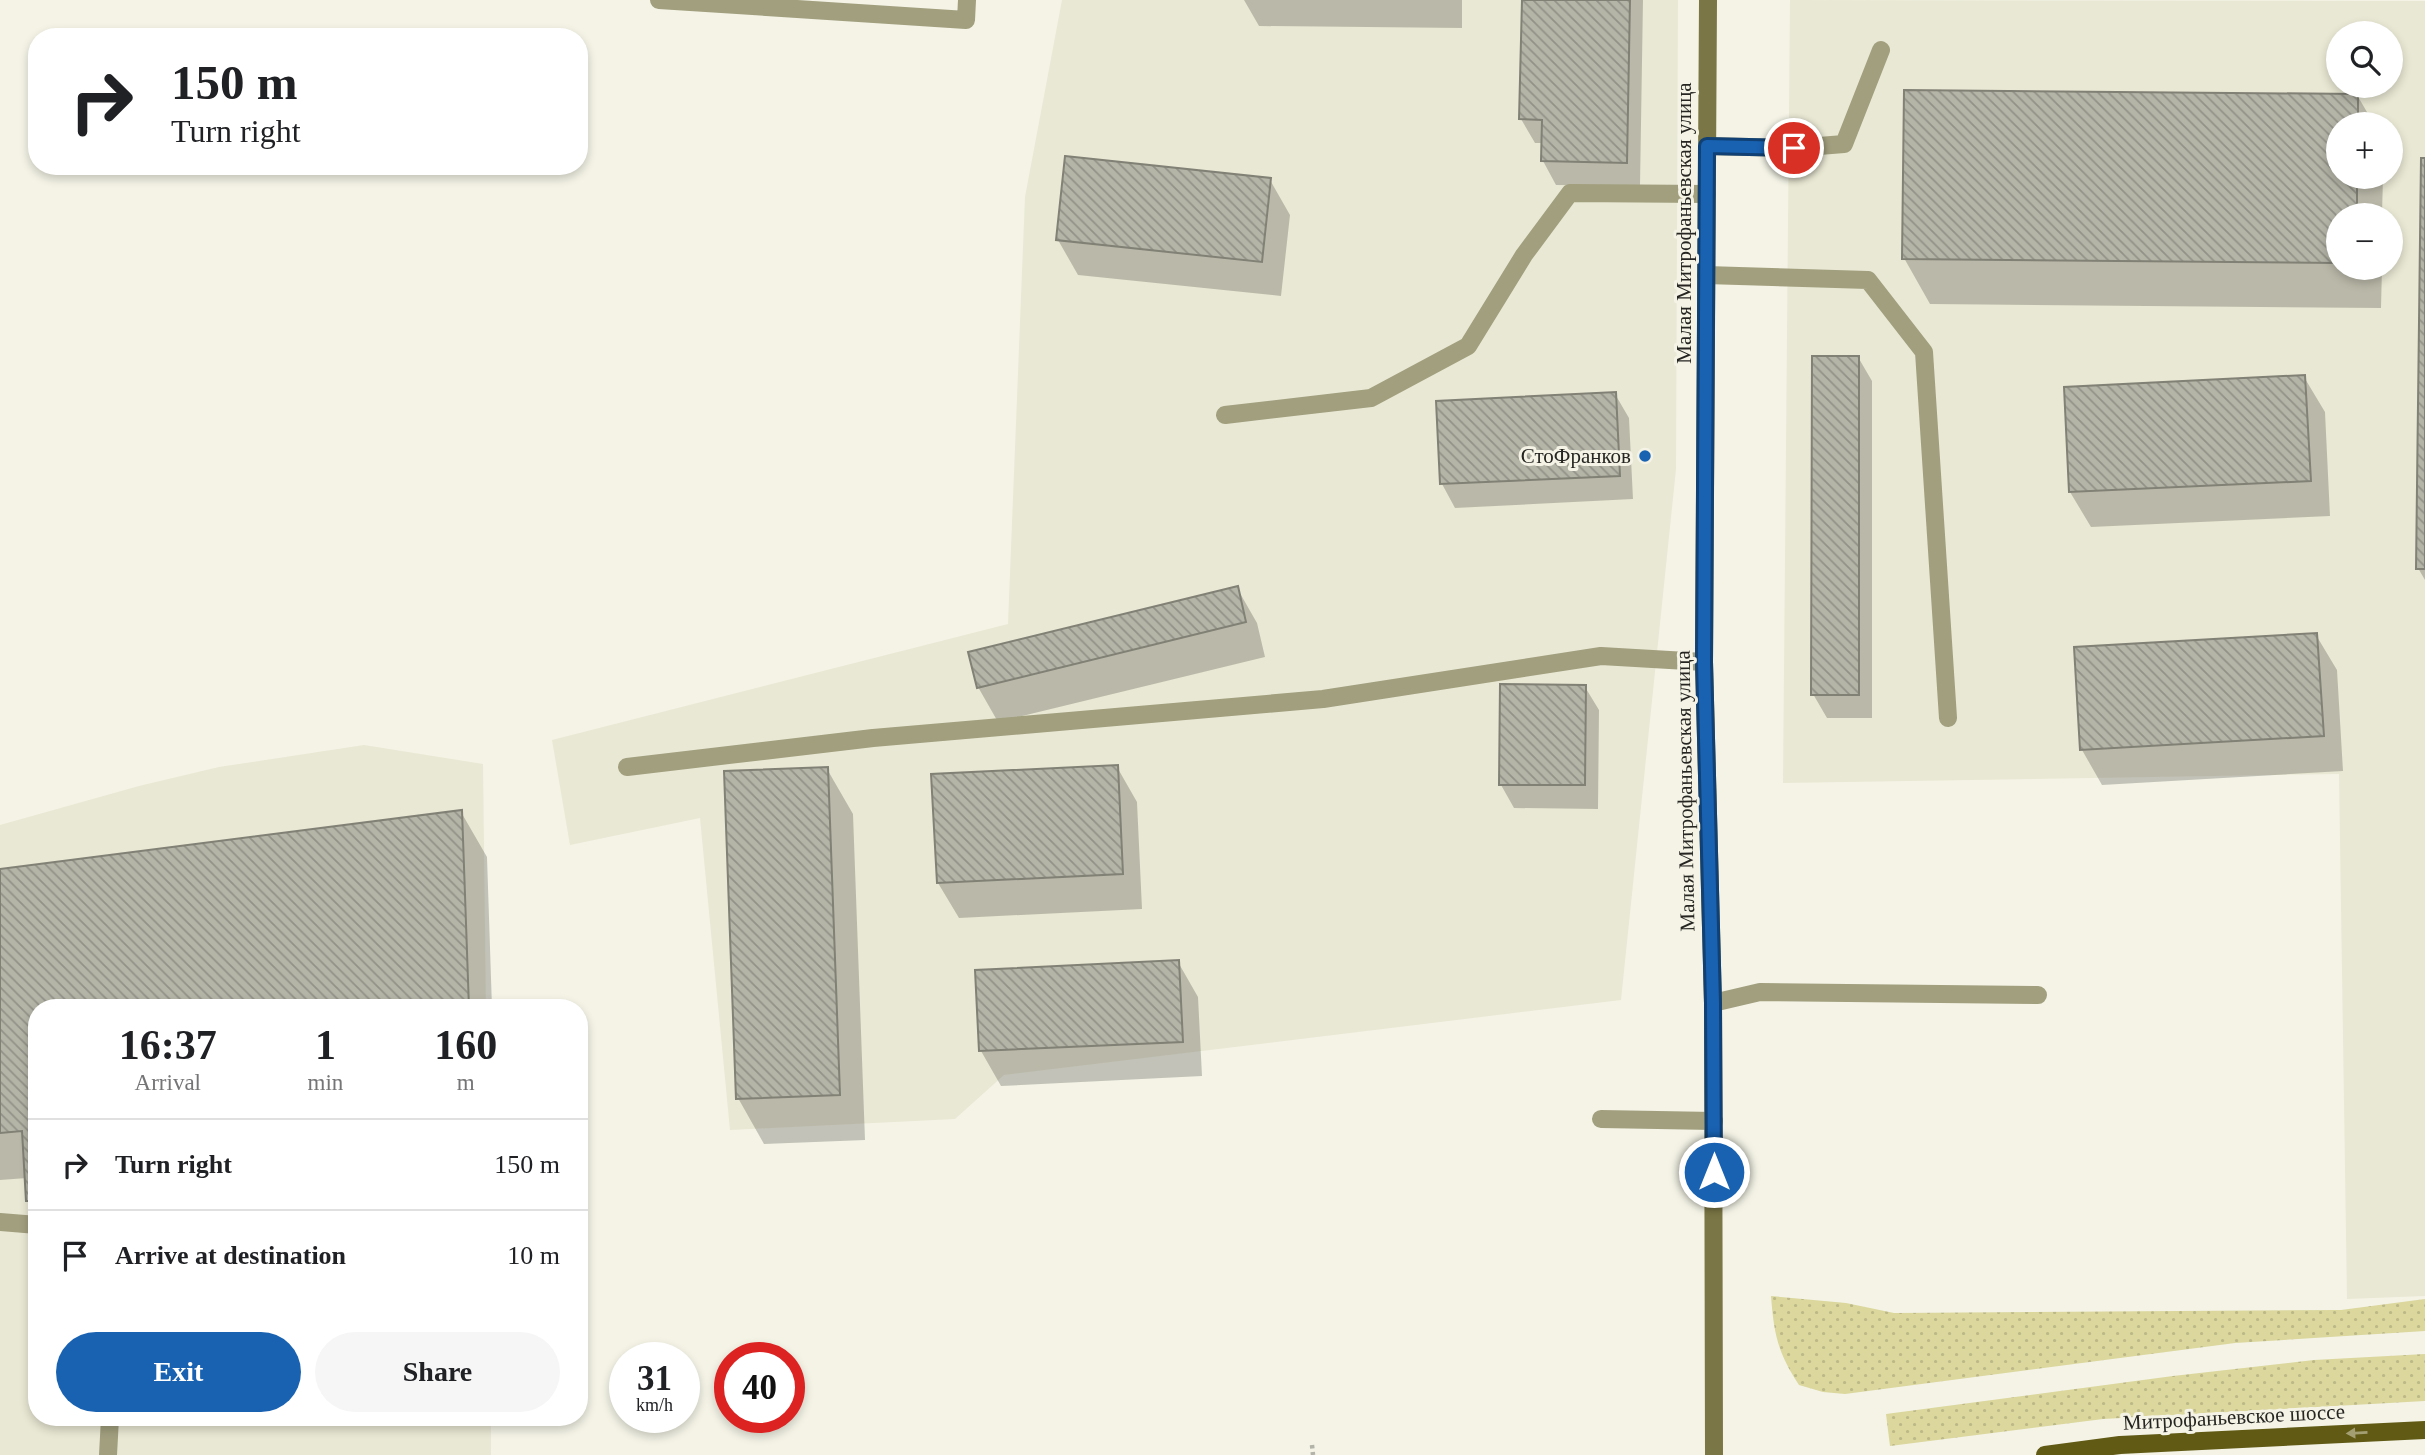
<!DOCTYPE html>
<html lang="en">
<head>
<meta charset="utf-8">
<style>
  :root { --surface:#fff; --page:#f6f6f6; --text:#202124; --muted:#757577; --line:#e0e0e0; --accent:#1962b2 }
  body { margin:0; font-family:Georgia,serif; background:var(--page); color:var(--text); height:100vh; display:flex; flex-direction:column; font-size:26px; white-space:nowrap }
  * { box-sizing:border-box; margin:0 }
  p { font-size:23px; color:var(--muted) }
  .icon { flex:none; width:38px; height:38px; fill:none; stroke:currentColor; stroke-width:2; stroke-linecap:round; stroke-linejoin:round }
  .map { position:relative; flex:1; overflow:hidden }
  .drawer { position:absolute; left:28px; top:999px; width:560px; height:427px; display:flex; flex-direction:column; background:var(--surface); border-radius:28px; box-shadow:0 4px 10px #0003 }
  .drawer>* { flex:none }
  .hud { position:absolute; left:28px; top:28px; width:560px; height:147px; border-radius:28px; box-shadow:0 4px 10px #0003; background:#fff; color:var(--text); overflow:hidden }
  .fabs { position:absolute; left:2326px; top:21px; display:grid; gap:14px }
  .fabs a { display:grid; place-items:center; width:77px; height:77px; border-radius:50%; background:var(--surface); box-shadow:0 4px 10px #0003; font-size:35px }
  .speed { position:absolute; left:609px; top:1342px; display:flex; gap:14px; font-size:35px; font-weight:700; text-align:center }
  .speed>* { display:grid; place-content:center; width:91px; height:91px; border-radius:50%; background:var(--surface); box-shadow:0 4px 10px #0003; line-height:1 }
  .speed small { font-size:18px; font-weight:400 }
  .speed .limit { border:10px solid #d22; background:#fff; color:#111 }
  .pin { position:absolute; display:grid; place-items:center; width:60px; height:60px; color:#fff; margin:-30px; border:4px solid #fff; border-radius:50%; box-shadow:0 2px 7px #0007 }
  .me { position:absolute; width:77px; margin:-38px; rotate:0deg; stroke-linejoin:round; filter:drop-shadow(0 0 5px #0008) }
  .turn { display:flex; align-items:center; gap:24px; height:147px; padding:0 28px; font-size:32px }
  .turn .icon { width:91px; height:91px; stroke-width:2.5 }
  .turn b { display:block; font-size:49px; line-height:60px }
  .eta { display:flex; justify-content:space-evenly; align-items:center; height:119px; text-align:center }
  .eta b { font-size:42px; font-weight:600; line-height:49px }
  .primary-button { display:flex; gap:14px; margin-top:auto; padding:14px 28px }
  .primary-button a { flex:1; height:80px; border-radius:42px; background:var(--accent); color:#fff; font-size:28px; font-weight:600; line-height:80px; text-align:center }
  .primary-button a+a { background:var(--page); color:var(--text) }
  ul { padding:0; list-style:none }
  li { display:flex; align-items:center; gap:21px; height:91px; padding:0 28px; border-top:2px solid var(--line) }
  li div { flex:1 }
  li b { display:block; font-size:26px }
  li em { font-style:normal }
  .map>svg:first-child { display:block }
  .built { fill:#e9e8d4; fill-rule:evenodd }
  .grass { fill:url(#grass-dots) }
  .shadow { fill:#0003 }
  .building { fill:url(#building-back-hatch); stroke:#828176; stroke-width:2 }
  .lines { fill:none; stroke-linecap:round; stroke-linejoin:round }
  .path { stroke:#b4b3a9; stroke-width:4.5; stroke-dasharray:3.5 3.5; stroke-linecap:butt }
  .lane { stroke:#a19f7e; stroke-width:18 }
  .secondary { stroke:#7b7645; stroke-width:18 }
  .primary { stroke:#605a15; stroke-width:18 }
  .oneway { fill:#a39f73 }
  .route-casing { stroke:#104074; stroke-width:18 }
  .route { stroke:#1962b2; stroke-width:12 }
  .poi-dot { fill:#1962b2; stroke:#f4f3e6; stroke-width:2.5 }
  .labels { text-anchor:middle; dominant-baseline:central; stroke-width:6; stroke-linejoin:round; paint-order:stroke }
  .street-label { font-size:21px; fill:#262521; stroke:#f4f3e6 }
  .poi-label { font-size:21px; fill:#262521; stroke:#f4f3e6; text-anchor:end }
</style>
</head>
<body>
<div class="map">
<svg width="2425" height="1455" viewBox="0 0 2425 1455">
  <defs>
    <pattern id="grass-dots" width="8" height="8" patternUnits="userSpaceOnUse" patternTransform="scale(1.75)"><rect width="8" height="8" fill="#dbd79d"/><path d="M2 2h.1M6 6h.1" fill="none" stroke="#bcb887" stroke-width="1.8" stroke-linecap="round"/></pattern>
    <pattern id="building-back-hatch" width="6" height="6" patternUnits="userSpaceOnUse" patternTransform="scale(1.75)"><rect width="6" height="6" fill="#b4b4a7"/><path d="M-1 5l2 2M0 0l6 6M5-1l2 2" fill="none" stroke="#929288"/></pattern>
  </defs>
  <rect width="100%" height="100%" fill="#f4f3e6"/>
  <path class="built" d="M1062,0H1678L1676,469L1621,1000L1004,1075L955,1119L730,1130L700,818L570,845L552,740L1008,624L1025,197Z
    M1790,0L2425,1V1296L2347,1299L2339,774L1783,783ZM2338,33H2390V86H2338ZM2338,124H2390V177H2338ZM2338,215H2390V268H2338Z
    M364,745L483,764L486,1008H37V1418H491V1455H0V825L139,786L219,767Z"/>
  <path class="grass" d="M1771,1296L1846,1303L1894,1313L2341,1310L2425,1299V1331L2235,1343L1845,1394L1823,1392L1799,1385C1778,1353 1774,1335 1771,1296Z
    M2425,1354V1401L2103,1419L1890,1446L1886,1414L2173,1376L2314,1360Z"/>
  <path class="shadow" d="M1244,0H1462V28L1259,26Z
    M1523,0H1643L1640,186L1556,185L1543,161V143H1535L1521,119Z
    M2357,95L2374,124H2338V177H2383L2382,215H2338V268H2382L2381,308L1930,304L1904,258Z
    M2425,160V580L2418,568Z
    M1270,180L1290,215L1281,296L1078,275L1058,240Z
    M1858,357L1872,381V718H1827L1813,694Z
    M2304,377L2325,412L2330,516L2091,527L2070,492Z
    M1615,394L1629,418L1633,499L1455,508L1442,484L1438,402Z
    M1237,588L1257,623L1265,657L998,722L978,687Z
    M2316,635L2337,670L2343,771L2102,785L2082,750Z
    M1585,687L1599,710L1598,809L1514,808L1501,785Z
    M1117,767L1137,802L1142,909L959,918L938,883Z
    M827,769L853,814L865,1140L764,1144L738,1098Z
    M461,812L487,857L492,1008H37V1215L28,1200L27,1178L0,1180V871Z
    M1178,962L1198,997L1202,1076L1001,1086L981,1051Z"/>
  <path class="building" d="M1522,0H1630L1627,163L1541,161L1542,120L1519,119Z
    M1904,90L2358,94V124H2338V177H2357V215H2338V263L1902,259Z
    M1065,156L1271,178L1262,262L1056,240Z
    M2421,158H2425V569H2416Z
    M1812,356H1859V695H1811Z
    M2305,375L2311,481L2069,492L2064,387Z
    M1616,392L1620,476L1440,484L1436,401Z
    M1238,586L1246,622L977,688L968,652Z
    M2317,633L2324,736L2080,750L2074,647Z
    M1500,684L1586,685L1585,785H1499Z
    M1118,765L1123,874L937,883L931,774Z
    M828,767L840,1095L736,1099L724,771Z
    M462,810L469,1008H37V1201H26L22,1131L0,1133V869Z
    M1179,960L1183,1042L979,1051L975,970Z"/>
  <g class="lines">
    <path class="path" d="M1312,1445L1313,1455"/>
    <path class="lane" d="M659,0L966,20L967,0
      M1707,146L1794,148L1844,144L1881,50
      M1706,275L1868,280L1924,352L1948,718
      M1225,415L1371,398L1468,346L1524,255L1570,193L1707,194
      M627,767L873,738L1323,699L1601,656L1704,662
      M1713,1003L1760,992L2038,995
      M1601,1119L1714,1121
      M0,1222L37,1225
      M108,1455L110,1418"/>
    <path class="secondary" d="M1708,0L1704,662L1713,1003L1714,1455"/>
    <path class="primary" d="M2045,1455L2120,1445L2425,1430"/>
  </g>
  <defs><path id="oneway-solid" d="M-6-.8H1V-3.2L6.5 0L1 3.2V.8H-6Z" transform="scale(1.75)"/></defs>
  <use class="oneway" href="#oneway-solid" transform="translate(2357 1433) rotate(177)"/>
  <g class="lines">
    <g class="route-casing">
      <path id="route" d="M1714,1172L1713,1003L1704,662L1707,146L1794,148"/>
    </g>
    <use href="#route" class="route"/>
  </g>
  <circle class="poi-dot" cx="1645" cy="456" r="7"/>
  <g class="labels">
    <g class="street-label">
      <text transform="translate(1684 223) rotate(-90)">Малая Митрофаньевская улица</text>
      <text transform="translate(1685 791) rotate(-91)">Малая Митрофаньевская улица</text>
      <text transform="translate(2234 1417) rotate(-3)">Митрофаньевское шоссе</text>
    </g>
    <g class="poi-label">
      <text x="1631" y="456">СтоФранков</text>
    </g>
  </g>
</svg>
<div class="fabs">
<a><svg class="icon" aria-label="search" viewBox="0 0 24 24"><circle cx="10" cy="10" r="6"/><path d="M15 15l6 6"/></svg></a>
<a>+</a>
<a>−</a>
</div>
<div class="speed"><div>31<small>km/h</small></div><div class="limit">40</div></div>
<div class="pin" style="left:1794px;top:148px;background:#d93025"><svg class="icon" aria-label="arrive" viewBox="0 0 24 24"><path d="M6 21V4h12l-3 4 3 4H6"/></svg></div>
<svg class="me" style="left:1714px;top:1172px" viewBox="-20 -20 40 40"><circle r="17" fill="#1962b2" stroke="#fff" stroke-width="3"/><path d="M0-11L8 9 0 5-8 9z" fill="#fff"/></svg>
<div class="hud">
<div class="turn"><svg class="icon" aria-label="right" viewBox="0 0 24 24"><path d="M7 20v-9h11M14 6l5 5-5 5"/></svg><div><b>150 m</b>Turn right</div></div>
</div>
<section class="drawer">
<div class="eta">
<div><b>16:37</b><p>Arrival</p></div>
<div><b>1</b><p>min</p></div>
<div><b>160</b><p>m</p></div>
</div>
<ul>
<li><svg class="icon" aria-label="right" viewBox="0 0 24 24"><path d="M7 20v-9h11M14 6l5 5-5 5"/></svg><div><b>Turn right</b></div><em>150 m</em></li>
<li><svg class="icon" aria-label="arrive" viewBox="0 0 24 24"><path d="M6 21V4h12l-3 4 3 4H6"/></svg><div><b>Arrive at destination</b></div><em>10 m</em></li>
</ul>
<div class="primary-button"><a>Exit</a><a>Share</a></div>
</section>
</div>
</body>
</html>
